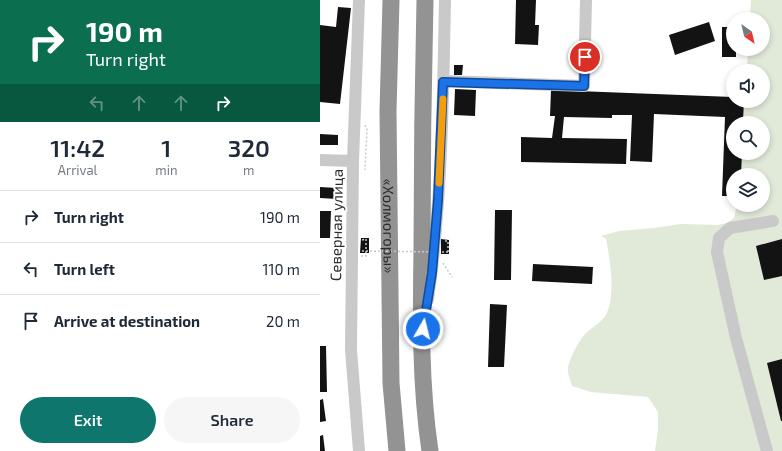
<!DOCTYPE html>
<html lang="en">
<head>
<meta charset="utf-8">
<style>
  :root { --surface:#fff; --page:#f6f6f7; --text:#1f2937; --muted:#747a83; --line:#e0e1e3; --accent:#0f766e }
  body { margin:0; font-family:"Exo 2",sans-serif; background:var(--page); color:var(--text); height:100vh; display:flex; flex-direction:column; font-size:15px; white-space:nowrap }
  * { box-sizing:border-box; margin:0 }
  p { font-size:13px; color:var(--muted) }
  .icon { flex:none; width:22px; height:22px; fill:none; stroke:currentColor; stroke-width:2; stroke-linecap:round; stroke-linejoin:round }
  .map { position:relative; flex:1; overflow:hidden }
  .side { display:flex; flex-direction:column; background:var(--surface); width:320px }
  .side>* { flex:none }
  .top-card { background:#0b6e4f; color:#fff; overflow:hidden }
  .needle { width:26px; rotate:146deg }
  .fabs { position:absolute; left:406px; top:12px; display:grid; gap:8px }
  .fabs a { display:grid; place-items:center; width:44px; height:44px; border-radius:50%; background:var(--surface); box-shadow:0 2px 6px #0003; font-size:20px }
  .pin { position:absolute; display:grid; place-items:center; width:34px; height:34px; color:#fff; margin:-17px; border:2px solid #fff; border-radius:50%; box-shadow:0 1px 4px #0007 }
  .me { position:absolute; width:44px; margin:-22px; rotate:8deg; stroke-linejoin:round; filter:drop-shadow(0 0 3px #0008) }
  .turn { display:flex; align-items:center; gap:14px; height:84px; padding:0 20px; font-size:18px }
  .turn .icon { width:52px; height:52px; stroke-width:2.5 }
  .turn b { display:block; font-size:28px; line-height:34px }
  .lanes { display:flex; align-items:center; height:38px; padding:0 20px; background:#0003; justify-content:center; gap:20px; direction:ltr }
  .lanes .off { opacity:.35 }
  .eta { display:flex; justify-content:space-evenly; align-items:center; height:68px; text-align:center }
  .eta b { font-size:24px; font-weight:600; line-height:28px }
  .action { display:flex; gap:8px; margin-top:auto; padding:8px 20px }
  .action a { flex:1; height:46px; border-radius:24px; background:var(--accent); color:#fff; font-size:16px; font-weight:600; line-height:46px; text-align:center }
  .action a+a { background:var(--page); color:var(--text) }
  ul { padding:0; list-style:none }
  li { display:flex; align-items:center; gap:12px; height:52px; padding:0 20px; border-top:1px solid var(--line) }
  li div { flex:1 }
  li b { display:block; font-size:15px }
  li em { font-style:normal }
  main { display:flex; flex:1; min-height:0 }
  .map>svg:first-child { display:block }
  .green { fill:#e1e9d9 }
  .building { fill:#131313 }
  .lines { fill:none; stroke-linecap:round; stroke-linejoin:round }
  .path { stroke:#c9c9c9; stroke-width:1.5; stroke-dasharray:2 2; stroke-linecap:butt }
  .minor { stroke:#c9c9c9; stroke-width:12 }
  .highway { stroke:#939393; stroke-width:17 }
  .path-bridge { stroke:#c9c9c9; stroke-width:1.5; stroke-dasharray:2 2; stroke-linecap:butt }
  .route-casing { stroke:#114b97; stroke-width:10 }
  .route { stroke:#1a73e8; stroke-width:7 }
  .slow { stroke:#f59e0b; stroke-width:7 }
  .labels { text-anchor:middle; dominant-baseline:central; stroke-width:4; stroke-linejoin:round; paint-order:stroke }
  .street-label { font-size:15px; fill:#2c2c2c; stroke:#fff }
</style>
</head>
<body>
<main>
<section class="side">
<div class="top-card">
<div class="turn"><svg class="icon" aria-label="right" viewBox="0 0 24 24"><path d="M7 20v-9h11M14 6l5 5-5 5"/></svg><div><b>190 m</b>Turn right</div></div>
<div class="lanes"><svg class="icon off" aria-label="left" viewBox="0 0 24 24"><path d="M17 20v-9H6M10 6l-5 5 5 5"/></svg><svg class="icon off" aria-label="ahead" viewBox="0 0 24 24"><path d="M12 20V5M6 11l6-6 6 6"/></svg><svg class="icon off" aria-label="ahead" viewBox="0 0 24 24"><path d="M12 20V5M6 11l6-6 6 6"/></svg><svg class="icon" aria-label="right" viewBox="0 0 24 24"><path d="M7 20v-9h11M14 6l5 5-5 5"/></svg></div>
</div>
<div class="eta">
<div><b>11:42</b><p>Arrival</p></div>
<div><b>1</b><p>min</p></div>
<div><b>320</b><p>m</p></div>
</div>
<ul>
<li><svg class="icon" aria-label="right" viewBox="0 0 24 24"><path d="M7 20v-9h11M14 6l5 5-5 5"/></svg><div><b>Turn right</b></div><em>190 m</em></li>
<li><svg class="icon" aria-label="left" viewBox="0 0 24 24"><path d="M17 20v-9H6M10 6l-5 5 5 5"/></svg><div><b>Turn left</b></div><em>110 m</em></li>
<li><svg class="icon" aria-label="arrive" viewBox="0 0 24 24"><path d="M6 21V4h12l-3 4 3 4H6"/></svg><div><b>Arrive at destination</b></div><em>20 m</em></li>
</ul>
<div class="action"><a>Exit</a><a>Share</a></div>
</section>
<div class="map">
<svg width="462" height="451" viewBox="0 0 462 451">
  <rect width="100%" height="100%" fill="#fff"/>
  <path class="green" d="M431,0H462V451H335L338,430V412L328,397L271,392L252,386C251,381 247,373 248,368C249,360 259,340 265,334C272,327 285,321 288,310C295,290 290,259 286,239L281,236L299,231L334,228L361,224L398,225L407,223L414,218L417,205H443V175H420L421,153H443V123H423L425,101H443V71H427L428,49H443V19H430Z"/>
  <path class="building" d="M196,0H216L215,25H219L218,45L195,44Z
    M18,7L31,8L20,104L0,102V25L16,27Z
    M389,22L395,41L355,55L349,35Z
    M402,27H413V49H416V57H402Z
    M134,65H143L142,75H134Z
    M135,89L156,90L155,116L134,115Z
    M231,90L413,97V101H424L423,123H413V153H422L421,175H413V196H402L405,117L334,114L332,162L310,161L312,115H292V118L244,117L242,138L307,139L306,164L201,162V137L232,138L235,116H230Z
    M0,134L18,135V145H0Z
    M0,187L17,188V199L0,198Z
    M175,210H192L191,280H174Z
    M0,211H11L10,238H0Z
    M41,238H49V253H40Z
    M121,239L129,240V254H121Z
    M462,239V276L444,280L436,246Z
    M213,264L273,267L272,284L212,281Z
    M170,304L187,305L184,367H168Z
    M0,346H6L7,392H0Z
    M462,359V421H461L447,363Z
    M3,399L6,421L0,422V400Z
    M3,435L5,451H0V436Z"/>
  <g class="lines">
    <path class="path" d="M45,125L47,129L45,170
      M125,241H128V252
      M41,256H46V239L42,240
      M123,263L132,277"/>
    <path class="minor" d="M123,81L264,86L266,0
      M0,160L33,161
      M108,300C122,201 123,100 125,0
      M39,451L31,350L33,161L39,0
      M447,451L416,338L397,252L399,238L410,228L453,221"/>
    <g class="highway">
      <path id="s1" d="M71,0L68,111L71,383L77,451"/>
      <path d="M105,0C103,83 102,166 102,248C101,316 100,384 110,451"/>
    </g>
    <path class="path-bridge" d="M42,251L128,252"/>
  </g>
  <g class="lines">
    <g class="route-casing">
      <path id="route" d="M103,329L112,273L118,200L123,82L264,86L265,57"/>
    </g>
    <use href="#route" class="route"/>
    <path class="slow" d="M119,183L123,99"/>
  </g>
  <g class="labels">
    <g class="street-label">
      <text transform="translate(16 225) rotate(-89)">Северная улица</text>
      <text stroke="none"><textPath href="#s1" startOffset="226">«Холмогоры»</textPath></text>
    </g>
  </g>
</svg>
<div class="fabs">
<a><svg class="needle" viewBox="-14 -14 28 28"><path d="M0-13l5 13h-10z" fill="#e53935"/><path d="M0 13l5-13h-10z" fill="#747a83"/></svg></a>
<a><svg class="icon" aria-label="sound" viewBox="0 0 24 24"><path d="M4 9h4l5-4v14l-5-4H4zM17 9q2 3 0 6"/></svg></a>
<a><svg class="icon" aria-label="search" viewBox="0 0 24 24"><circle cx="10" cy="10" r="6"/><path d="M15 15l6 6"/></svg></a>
<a><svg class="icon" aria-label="layers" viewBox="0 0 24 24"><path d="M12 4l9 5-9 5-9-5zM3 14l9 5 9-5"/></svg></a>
</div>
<div class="pin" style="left:265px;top:57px;background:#d93025"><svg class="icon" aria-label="arrive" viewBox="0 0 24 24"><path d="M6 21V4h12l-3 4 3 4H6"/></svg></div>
<svg class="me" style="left:103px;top:329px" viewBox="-20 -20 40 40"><circle r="17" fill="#1a73e8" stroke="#fff" stroke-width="3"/><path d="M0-11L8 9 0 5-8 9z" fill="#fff"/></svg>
</div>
</main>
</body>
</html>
